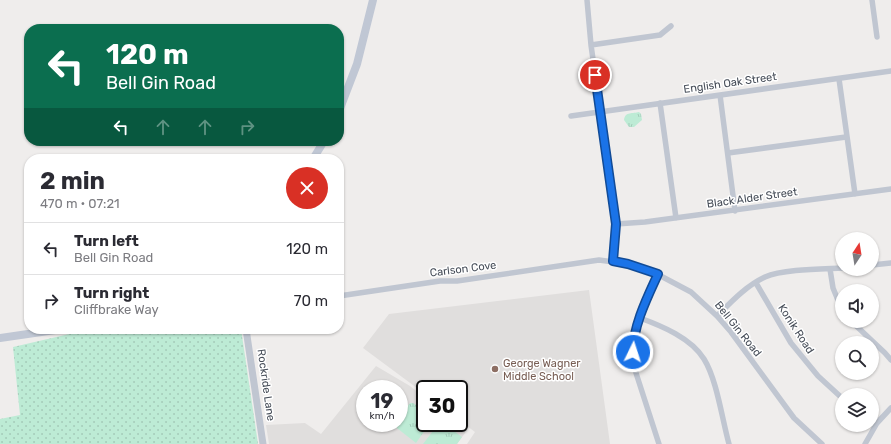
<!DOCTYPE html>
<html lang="en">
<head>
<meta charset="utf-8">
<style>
  :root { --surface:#fff; --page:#f7f7f7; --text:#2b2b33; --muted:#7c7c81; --line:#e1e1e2 }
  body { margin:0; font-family:Rubik,sans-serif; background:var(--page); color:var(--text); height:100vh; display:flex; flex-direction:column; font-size:15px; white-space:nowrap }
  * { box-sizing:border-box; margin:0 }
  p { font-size:13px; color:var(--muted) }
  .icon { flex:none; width:22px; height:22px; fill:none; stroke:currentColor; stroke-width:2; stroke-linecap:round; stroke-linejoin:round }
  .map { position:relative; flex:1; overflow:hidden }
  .panel { position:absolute; left:24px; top:154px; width:320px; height:180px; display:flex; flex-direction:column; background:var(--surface); border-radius:16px; box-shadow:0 1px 3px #0004 }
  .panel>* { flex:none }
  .guide { position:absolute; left:24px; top:24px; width:320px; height:122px; border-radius:16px; box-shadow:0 1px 3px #0004; background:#0b6e4f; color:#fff; overflow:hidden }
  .needle { width:26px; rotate:12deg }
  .tools { position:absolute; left:835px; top:232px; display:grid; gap:8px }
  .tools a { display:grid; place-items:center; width:44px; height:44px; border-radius:50%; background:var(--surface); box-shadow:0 1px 3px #0004; font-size:20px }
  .speed { position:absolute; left:356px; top:380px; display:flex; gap:8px; font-size:20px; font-weight:700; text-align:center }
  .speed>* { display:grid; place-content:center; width:52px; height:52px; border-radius:50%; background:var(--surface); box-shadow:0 1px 3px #0004; line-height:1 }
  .speed small { font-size:10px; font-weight:400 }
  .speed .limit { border:2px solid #111; border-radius:6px; background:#fff; color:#111 }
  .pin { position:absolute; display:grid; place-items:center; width:34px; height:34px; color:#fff; margin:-17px; border:2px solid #fff; border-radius:50%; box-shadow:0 1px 4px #0007 }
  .me { position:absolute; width:44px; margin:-22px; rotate:4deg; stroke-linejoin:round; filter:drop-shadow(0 0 3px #0008) }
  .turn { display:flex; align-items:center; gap:14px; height:84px; padding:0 16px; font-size:18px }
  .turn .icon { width:52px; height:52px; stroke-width:2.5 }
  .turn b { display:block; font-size:28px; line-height:34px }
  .lanes { display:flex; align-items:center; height:38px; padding:0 16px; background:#0003; justify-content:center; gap:20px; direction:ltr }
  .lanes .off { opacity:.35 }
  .round { display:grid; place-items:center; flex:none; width:42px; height:42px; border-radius:21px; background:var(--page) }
  .summary { display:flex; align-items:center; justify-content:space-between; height:68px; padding:0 16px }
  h1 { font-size:24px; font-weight:700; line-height:30px }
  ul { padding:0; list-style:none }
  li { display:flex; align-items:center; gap:12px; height:52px; padding:0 16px; border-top:1px solid var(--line) }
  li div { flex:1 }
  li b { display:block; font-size:15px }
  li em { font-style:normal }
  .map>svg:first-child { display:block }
  .education { fill:#e0dedd; fill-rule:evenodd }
  .grass { fill:url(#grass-dots) }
  .park { fill:url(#park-tufts) }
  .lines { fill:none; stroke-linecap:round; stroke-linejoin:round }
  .minor { stroke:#c0c6d1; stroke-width:5.5 }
  .tertiary { stroke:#c0c6d1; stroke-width:7 }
  .secondary { stroke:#c0c7d4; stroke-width:8 }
  .route-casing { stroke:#114b97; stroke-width:10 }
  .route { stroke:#1a73e8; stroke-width:7 }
  .education-dot { fill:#8d6e63; stroke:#fff; stroke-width:1.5 }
  .labels { text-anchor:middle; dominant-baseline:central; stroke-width:3; stroke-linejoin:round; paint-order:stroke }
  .street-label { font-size:11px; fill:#464d58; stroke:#fff }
  .education-label { font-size:11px; fill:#785e54; stroke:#fff; text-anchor:start }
</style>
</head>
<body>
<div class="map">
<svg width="891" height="444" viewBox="0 0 891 444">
  <defs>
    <pattern id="grass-dots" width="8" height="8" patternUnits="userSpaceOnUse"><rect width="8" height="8" fill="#bdebd5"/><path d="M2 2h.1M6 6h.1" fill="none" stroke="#a4cbb9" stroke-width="1.8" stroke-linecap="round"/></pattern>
    <pattern id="park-tufts" width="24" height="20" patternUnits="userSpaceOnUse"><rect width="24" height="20" fill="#bdebd5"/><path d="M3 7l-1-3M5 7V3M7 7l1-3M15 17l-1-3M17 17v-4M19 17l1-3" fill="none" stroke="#a4cbb9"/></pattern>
  </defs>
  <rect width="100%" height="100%" fill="#efedec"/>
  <path class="education" d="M589,290L610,444H467L475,432L459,420V389H425V394L363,348L389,314Z
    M376,366L410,386L425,398V423L459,422L468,429L457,444H269L266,425L305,423L321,434ZM365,389H399V423H365Z"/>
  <path class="grass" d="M91,329H241L258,444H0V419L20,415L13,347Z"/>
  <path class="park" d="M639,112L641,114L642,120L634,127H629L624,120C625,111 633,114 639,112Z
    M410,403H413L425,411V423H430L416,443L393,425L395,423H399V418Z
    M439,423H444L446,425L462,437L457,444H423Z"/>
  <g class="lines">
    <path class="minor" d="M587,0L591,45L616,224L613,261
      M872,0L877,37
      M591,45L660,35L671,26
      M839,79L855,194
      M720,95L735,211
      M660,103L676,218
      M571,116L891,71
      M728,153L846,137
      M616,224L645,222L891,189
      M872,265L891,263
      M830,269L833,288L842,310
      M657,274L636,327L633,343L636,373L659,444
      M756,283L791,343L818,376L842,398
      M339,296L440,281H457L599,260L628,264L657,274L691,292L717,316L731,332L794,418L822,444
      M717,316C732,301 746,286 765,277C783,269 821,269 842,268
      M640,318C662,326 691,338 704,359C717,380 722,419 729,444
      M851,321L885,353L891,360
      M865,444L877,423L891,408"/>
    <path class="tertiary" d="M246,329L263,444"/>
    <path class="secondary" d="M339,111L357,64L373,0
      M313,159L324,141
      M0,338L62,329"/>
  </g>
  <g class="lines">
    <g class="route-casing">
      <path id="route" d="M595,75L616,224L613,261L628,264L658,274C647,298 633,326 633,352"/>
    </g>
    <use href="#route" class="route"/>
  </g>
  <circle class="education-dot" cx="495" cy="369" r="4"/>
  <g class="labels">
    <g class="street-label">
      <text transform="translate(730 83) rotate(-8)">English Oak Street</text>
      <text transform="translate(752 198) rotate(-8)">Black Alder Street</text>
      <text transform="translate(463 269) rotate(-7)">Carlson Cove</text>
      <text transform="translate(738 329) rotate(51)">Bell Gin Road</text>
      <text transform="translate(796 329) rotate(57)">Konik Road</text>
      <text transform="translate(266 385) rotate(82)">Rockride Lane</text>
    </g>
    <g class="education-label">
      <text x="503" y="363">George Wagner<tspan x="503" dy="13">Middle School</tspan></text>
    </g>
  </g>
</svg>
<div class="tools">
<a><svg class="needle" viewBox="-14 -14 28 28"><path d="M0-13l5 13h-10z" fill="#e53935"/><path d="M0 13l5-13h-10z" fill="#7c7c81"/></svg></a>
<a><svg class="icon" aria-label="sound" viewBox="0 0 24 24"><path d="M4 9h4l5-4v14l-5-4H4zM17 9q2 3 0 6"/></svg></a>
<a><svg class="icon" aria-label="search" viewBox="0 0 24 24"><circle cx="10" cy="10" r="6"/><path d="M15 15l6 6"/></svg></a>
<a><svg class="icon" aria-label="layers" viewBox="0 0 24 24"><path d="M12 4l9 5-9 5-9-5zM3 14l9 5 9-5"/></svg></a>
</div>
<div class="speed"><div>19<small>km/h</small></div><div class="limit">30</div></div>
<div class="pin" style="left:595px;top:75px;background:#d93025"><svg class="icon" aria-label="arrive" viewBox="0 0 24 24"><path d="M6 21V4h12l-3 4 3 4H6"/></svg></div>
<svg class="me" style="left:633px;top:352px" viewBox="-20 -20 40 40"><circle r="17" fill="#1a73e8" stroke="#fff" stroke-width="3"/><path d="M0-11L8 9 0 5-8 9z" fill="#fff"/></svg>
<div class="guide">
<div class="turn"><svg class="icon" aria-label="left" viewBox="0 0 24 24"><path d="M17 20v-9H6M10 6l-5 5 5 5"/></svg><div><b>120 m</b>Bell Gin Road</div></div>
<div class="lanes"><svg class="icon" aria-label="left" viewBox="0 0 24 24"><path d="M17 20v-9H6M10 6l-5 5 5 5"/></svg><svg class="icon off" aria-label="ahead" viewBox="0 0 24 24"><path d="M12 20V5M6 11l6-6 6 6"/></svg><svg class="icon off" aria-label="ahead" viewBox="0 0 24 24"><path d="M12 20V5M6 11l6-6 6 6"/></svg><svg class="icon off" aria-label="right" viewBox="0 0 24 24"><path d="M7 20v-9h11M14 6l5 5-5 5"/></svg></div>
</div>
<section class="panel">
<div class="summary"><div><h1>2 min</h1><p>470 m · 07:21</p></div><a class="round" style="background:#d93025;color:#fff"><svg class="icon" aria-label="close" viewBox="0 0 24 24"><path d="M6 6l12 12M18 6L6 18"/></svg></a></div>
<ul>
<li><svg class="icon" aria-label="left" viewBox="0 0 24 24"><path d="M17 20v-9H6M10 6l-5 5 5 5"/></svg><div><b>Turn left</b><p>Bell Gin Road</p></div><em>120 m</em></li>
<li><svg class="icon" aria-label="right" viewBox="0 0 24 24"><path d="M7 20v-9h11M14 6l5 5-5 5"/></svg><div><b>Turn right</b><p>Cliffbrake Way</p></div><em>70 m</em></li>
</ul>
</section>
</div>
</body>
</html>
